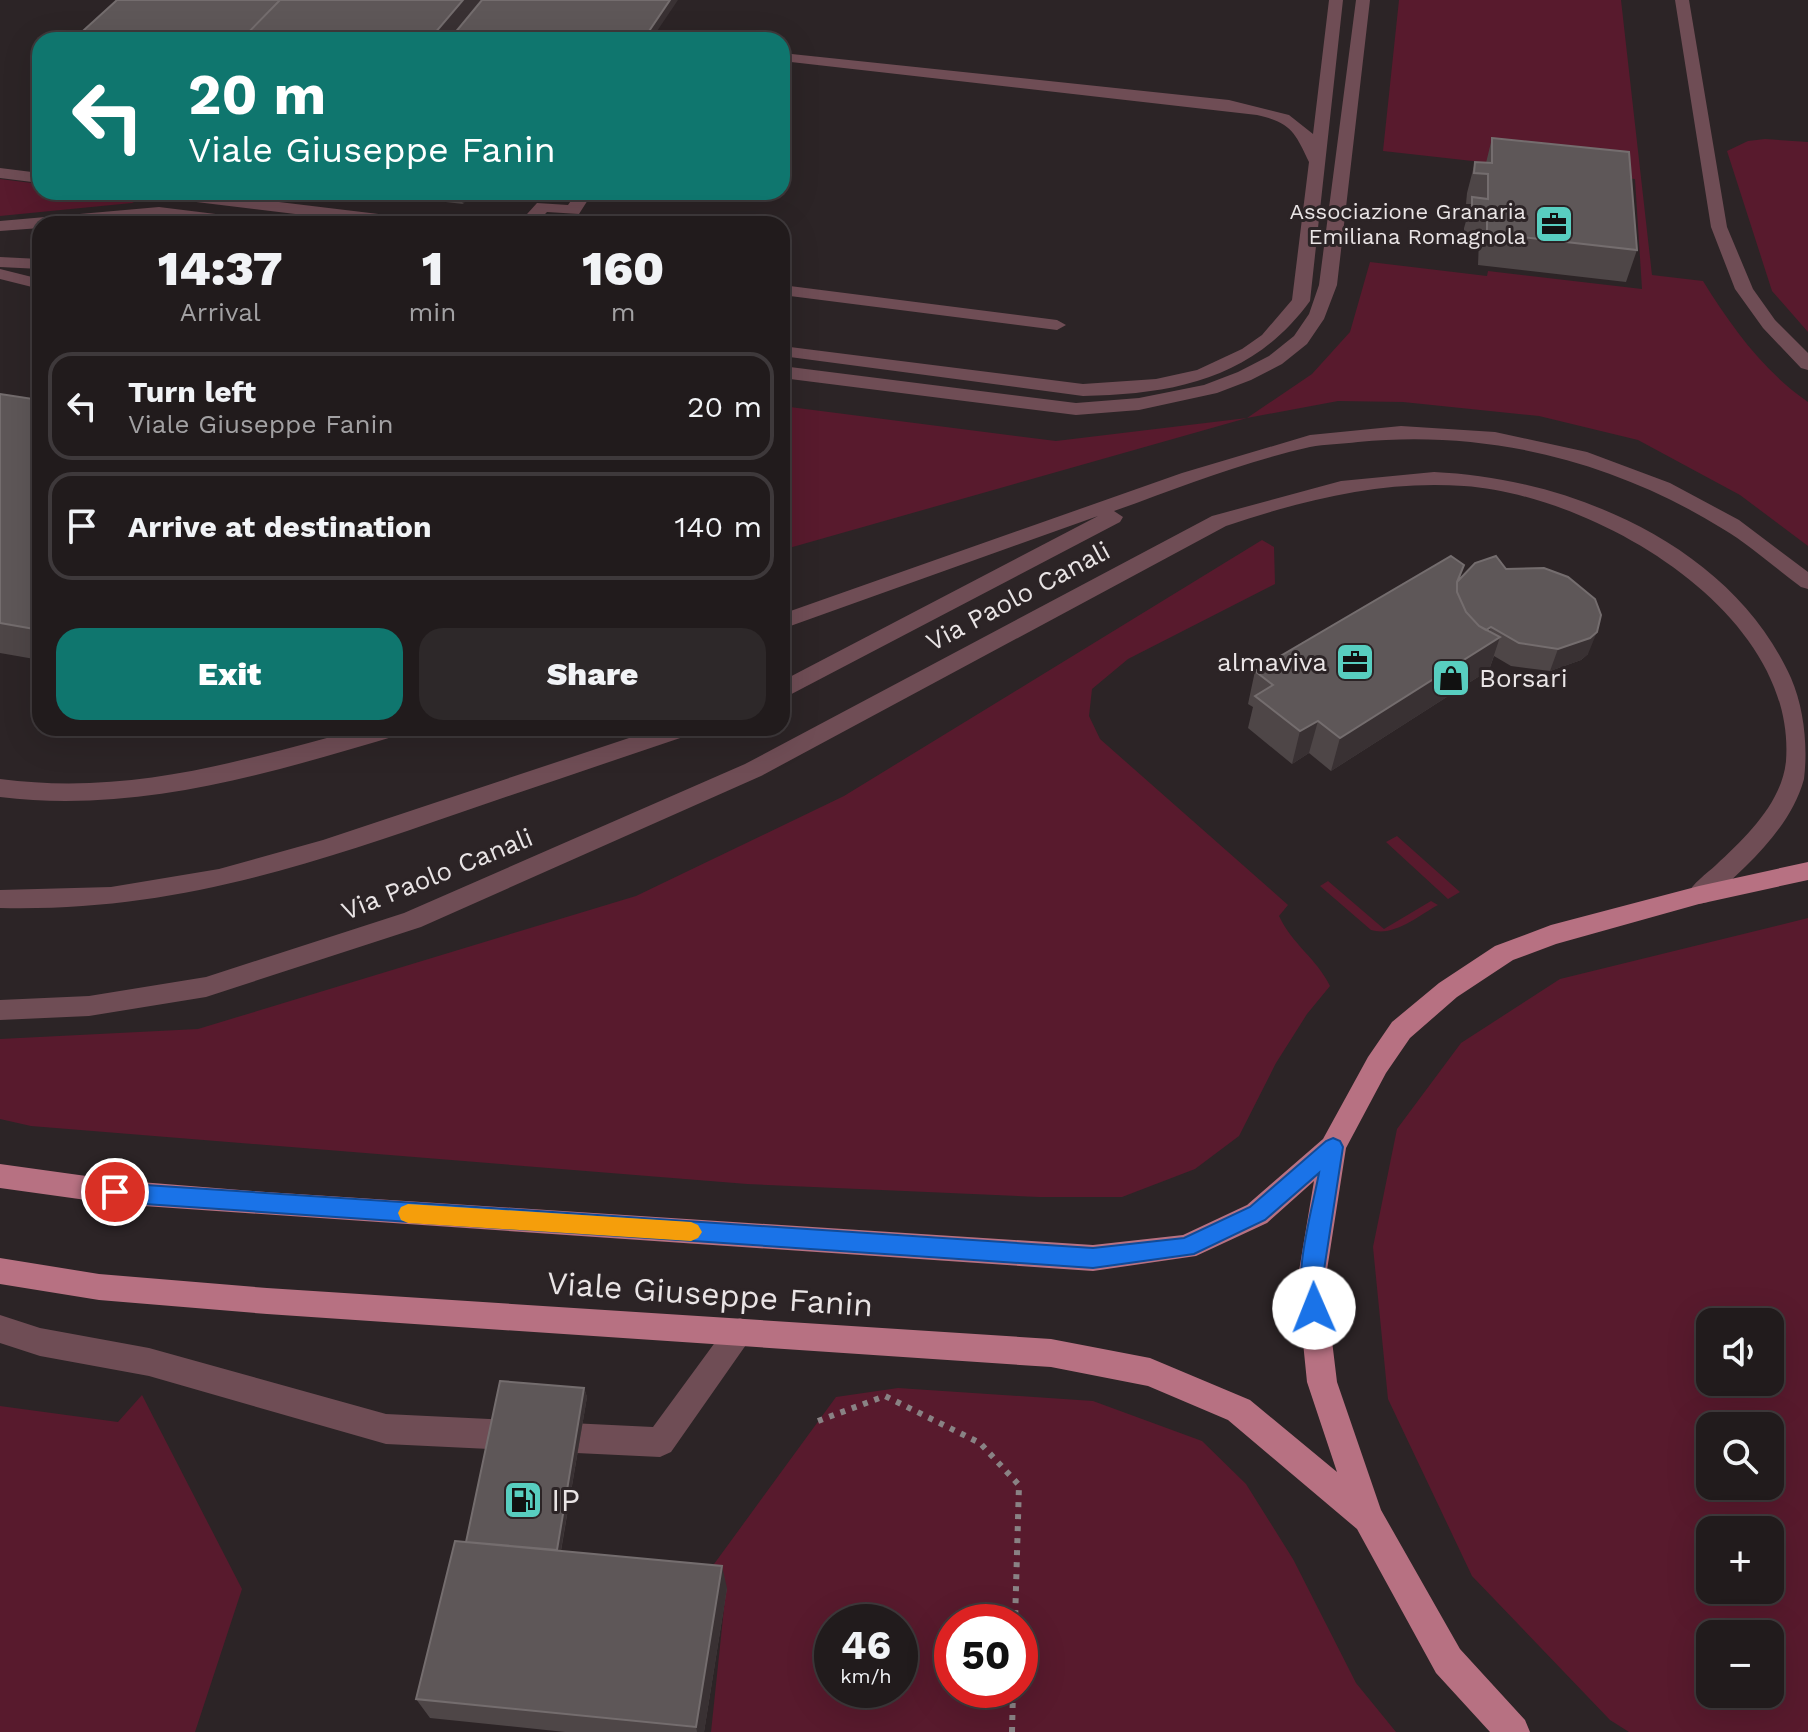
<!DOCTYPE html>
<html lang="en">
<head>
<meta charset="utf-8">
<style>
  :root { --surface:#211b1c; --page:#2d2829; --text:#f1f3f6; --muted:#a2a1a3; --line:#3e393b; --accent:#0f766e }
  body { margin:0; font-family:"Work Sans",sans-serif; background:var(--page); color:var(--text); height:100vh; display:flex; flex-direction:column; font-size:30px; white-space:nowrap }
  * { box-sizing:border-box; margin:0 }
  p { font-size:26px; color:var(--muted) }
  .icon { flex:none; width:44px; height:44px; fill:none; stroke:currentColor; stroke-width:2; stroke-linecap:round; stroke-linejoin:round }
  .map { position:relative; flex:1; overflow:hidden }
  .details { position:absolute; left:32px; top:216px; width:758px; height:520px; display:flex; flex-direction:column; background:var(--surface); border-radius:24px; box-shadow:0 8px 32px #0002,0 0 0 2px var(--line) }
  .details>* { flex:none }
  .hud { position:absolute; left:32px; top:32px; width:758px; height:168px; border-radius:24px; box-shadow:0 8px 32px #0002,0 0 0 2px var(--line); background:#0f766e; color:#fff; overflow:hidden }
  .controls { position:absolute; left:1696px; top:1308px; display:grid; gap:16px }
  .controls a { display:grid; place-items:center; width:88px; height:88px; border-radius:16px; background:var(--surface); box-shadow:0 8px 32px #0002,0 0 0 2px var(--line); font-size:40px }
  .speed { position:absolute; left:814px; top:1604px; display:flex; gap:16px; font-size:40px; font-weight:700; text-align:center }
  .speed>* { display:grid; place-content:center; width:104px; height:104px; border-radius:50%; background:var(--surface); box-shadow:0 8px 32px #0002,0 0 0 2px var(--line); line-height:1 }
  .speed small { font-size:20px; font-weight:400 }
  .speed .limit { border:12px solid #d22; background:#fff; color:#111 }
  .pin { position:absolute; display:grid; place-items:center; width:68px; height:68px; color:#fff; margin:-34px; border:4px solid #fff; border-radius:50%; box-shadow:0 2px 8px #0007 }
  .me { position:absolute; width:88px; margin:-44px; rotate:359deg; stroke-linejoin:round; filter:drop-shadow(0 0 6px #0008) }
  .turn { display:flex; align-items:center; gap:28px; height:168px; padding:0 24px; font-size:36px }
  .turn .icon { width:104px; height:104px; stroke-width:2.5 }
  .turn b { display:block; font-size:56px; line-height:68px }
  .eta { display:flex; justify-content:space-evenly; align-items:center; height:136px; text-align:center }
  .eta b { font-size:48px; font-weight:800; line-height:56px }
  .primary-button { display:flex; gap:16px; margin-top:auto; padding:16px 24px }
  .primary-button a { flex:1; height:92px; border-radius:24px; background:var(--accent); color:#fff; font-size:32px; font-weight:800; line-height:92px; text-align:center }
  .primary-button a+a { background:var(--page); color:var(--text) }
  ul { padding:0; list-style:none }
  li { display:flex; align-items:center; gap:24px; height:108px; margin:0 16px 12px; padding:0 8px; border:4px solid var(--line); border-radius:24px }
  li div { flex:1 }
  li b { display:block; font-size:30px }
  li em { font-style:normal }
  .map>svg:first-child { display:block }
  .green { fill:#581a2d; fill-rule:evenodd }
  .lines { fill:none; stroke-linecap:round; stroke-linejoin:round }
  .path { stroke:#898284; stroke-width:6; stroke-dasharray:5 7; stroke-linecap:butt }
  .minor { fill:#6f4d55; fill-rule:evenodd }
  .major { fill:#b77182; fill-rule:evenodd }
  .wall { fill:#4e4647 }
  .shaded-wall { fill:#393133 }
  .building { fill:#5e5758; stroke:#746d6e; stroke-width:2 }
  .route { fill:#1a73e8; stroke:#114b97; stroke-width:2 }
  .slow { fill:#f59e0b }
  .labels { text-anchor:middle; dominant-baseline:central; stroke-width:6; stroke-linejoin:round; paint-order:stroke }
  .far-poi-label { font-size:22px; fill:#e9e4e5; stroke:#2c2426; text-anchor:end }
  .street-label { font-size:26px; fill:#e9e4e5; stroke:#2c2426 }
  .poi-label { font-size:26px; fill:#e9e4e5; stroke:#2c2426; text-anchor:end }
  .near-street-label { font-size:32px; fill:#e9e4e5; stroke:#2c2426 }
  .near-poi-label { font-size:32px; fill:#e9e4e5; stroke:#2c2426; text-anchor:start }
</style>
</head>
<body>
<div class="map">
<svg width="1808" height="1732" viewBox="0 0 1808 1732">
  <rect width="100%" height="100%" fill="#2c2426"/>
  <path class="green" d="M1399,0H1621L1652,275L1703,281C1731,326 1763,371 1808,402V546L1740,495L1638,440L1539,416L1403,402L1338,401L1247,418L782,550V406L1056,441L1247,418L1312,374L1350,332L1370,262L1487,276L1488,271L1642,289L1635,179L1383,151Z
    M1765,139L1808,142V332L1772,291L1727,151L1748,141Z
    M0,179L40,184V192H102L140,199L132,203L0,216Z
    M1262,540L1274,547L1275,584L1128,659L1092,689L1089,716L1100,739L1288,905L1279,916C1292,944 1317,959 1330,986L1307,1014L1276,1063L1239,1136L1195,1169L1122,1197H1039L747,1184L31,1126L0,1119V1039L198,1029L636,896L844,796Z
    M1397,836L1460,892L1448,899L1386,842Z
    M1328,881L1384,929L1431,901L1438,905C1418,916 1394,937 1371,930L1320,886Z
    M1808,918V1732H1629L1610,1720L1472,1576L1388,1399L1373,1247L1397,1129L1461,1043L1560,979ZM1710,1322H1770V1382H1710ZM1710,1426H1770V1486H1710ZM1710,1530H1770V1590H1710ZM1770,1634V1694H1710V1634Z
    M898,1388L1093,1401L1202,1441L1246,1484L1293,1559L1356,1683L1396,1732H711L726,1589L698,1586L836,1397ZM832,1622H900V1690H832ZM952,1622H1020V1690H952Z
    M142,1395L242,1589L195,1732H0V1406L118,1422Z"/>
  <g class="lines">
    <path class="path" d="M818,1421L885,1396L980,1443L1019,1485L1015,1622
      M1012,1732L1013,1690"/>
    <path class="minor" d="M1329,0H1343L1310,301C1253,379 1175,394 1083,396L782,356V346L1083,384L1156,379L1197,370L1242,349L1262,335L1292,300L1309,162C1295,133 1292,123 1257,115L782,61V53L1229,100L1289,115L1313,134Z
      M1356,0H1370L1337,285L1324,319L1307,344L1282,364L1251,380L1217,393L1139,410L1076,415L782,378V366L1076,403L1139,398L1204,385L1238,372L1269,356L1294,336L1309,314L1319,285Z
      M1675,0H1689L1727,227L1753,289L1775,320L1808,353V370L1801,368L1763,328L1735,289L1711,227Z
      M0,168L40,173V183L0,178Z
      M147,192H196L420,219L428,224H378L155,197Z
      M577,192H593L579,214L547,212L535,224H518L537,203L568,205Z
      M159,207L256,219L264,224H215L159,217L40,224V228L0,231V221Z
      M0,257L40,259V269L0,267Z
      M0,269L40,279V289L0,279Z
      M782,285L1057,320L1066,325L1057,330L782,295Z
      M1401,426L1495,432L1587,452L1670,483L1739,520L1808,572V589L1801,587C1775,568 1750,545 1723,529C1614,461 1486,429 1358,442C1342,444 1325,444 1310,447C1243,462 1178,488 1114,511L1123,517L1120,522L782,699V681L1098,516L782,629V614L1182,473L1310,435Z
      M1434,472C1572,478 1732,546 1791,678C1804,708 1808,746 1804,779C1790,830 1745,867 1708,902L1699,904L1690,902L1687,895C1693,883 1706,874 1716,865C1745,838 1782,803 1786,761C1797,611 1594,495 1464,486C1382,480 1303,500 1226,526L761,776L421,927L206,997L89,1016L0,1020V1000L89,996L206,977L404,913L745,764L1212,516L1341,481Z
      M364,728H405L402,734C271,773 138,814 0,797V779C130,796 240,761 364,728Z
      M659,728H695L692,734C615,760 538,786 462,812C304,867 169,912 0,908V890L111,887L219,869L323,840Z
      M0,1315L40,1328L149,1348L386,1414L653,1427L730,1322L740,1318L750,1322L755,1332L671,1452L660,1457L386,1444L149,1376L40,1356L0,1343Z"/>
    <path class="major" d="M1808,862V880L1699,904L1556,944L1513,960L1457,997L1410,1038L1386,1073L1346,1148L1325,1283L1337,1382L1381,1510L1460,1649L1525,1720L1530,1732H1490L1436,1673L1357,1529L1228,1420L1148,1386L1051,1367L267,1314L99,1300L0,1284V1258L99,1274L267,1288L1051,1339L1150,1358L1250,1400L1337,1472L1307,1382L1297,1283L1314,1181L1267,1223L1196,1256L1093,1271L115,1204L0,1188V1164L115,1180L266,1192L1093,1245L1183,1235L1247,1205L1323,1139L1368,1057L1392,1022L1439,983L1495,946L1551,925L1699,886Z"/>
  </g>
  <path class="wall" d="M1492,138L1637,250L1626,282L1478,265L1479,240L1464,238V228L1471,204H1466L1467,193L1475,162L1486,163Z
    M359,192H472L463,204Z
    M0,394L40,400V660L0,653Z
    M1464,565L1459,580L1506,569L1588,654L1581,660L1550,671L1511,666L1494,656L1489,670L1331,771L1309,753L1292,764L1248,728L1253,707L1248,704L1255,671Z
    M584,1388L587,1397L561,1551L727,1588L704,1732H565L430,1718L416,1699L466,1542Z"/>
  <path class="shaded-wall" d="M463,0H492L460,40H429Z
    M670,0H678L651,40H643Z
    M462,192H472L463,204L460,194Z
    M1491,627L1484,648L1500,637L1489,670L1331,771L1340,738Z
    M1597,632L1588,654L1581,660L1550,671L1558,649Z
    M1318,721L1309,753L1292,764L1300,731Z
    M584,1388L587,1397L557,1573L554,1565Z
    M722,1566L727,1588L704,1732H697L696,1727Z"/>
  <path class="building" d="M117,0H280L241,40H73Z
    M280,0H463L429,40H241Z
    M482,0H670L643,40H449Z
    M1492,138L1629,152L1637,250L1487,233V208L1472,207V197L1488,199V174L1474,173L1475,162L1492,163Z
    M0,394L40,400V630L0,623Z
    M1451,556L1464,565L1457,582V592L1466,612L1479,626L1500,637L1340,738L1318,721L1300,731L1255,696L1273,685L1255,671Z
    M1496,556L1506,569L1544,568L1568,577L1595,599L1601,615L1597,632L1590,638L1558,649L1519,643L1491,627L1486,630L1479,626L1466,612L1457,592V582L1475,563Z
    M500,1381L584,1388L557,1550L466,1542Z
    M455,1541L722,1566L696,1727L416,1699Z"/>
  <path class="route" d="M1333,1138L1340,1141L1343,1147L1322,1283L1325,1308L1322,1315L1314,1318L1306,1315C1291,1280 1312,1211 1319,1173L1265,1220L1194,1254L1093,1268L115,1202L108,1199L105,1192L108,1186L115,1183L1093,1248L1184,1238L1250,1207L1326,1141Z"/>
  <path class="slow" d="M408,1204L691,1222L698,1225L702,1232L698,1238L691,1241L408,1223L401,1220L398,1213L401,1207Z"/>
  <defs>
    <g id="office-square" transform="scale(2)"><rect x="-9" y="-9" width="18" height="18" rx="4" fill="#58cec0" stroke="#2c2426"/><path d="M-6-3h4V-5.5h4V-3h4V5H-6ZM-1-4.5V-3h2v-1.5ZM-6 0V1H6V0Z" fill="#111"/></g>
    <g id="shop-square" transform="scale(2)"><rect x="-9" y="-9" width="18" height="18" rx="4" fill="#58cec0" stroke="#2c2426"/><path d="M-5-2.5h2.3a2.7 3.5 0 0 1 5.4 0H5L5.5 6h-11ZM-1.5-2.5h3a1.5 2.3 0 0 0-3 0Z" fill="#111"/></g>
    <g id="fuel-square" transform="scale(2)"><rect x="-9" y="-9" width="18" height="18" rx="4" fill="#58cec0" stroke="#2c2426"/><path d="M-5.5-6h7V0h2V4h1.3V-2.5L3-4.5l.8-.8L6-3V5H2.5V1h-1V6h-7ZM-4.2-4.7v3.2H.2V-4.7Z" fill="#111"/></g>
  </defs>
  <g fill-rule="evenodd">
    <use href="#office-square" x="1554" y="224"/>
    <use href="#office-square" x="1355" y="662"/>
    <use href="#shop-square" x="1451" y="678"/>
    <use href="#fuel-square" x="523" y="1500"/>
  </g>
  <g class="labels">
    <g class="far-poi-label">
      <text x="1526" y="211">Associazione Granaria<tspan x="1526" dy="25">Emiliana Romagnola</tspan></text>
    </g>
    <g class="street-label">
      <text transform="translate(1018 596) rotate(-28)">Via Paolo Canali</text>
      <text transform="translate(437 874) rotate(-22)">Via Paolo Canali</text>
    </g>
    <g class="poi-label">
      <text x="1327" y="662">almaviva</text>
      <text x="1479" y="678" text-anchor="start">Borsari</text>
    </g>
    <g class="near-street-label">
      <text transform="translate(710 1294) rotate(4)">Viale Giuseppe Fanin</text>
    </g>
    <g class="near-poi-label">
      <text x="551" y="1500">IP</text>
    </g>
  </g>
</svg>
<div class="controls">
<a><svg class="icon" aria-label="sound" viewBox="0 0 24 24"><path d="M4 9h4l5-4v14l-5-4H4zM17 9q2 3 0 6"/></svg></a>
<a><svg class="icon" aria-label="search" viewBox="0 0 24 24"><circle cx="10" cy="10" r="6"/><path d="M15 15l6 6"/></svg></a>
<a>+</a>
<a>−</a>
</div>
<div class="speed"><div>46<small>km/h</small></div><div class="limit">50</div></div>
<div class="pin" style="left:115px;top:1192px;background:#d93025"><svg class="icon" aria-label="arrive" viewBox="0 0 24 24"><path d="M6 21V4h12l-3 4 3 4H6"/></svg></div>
<svg class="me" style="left:1314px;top:1308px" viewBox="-20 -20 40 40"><circle r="19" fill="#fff"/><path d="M0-13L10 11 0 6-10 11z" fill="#1a73e8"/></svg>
<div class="hud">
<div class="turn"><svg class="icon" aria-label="left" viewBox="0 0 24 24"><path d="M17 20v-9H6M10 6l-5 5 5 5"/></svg><div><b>20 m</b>Viale Giuseppe Fanin</div></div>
</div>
<section class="details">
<div class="eta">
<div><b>14:37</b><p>Arrival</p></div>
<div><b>1</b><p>min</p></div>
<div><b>160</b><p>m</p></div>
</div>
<ul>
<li><svg class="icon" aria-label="left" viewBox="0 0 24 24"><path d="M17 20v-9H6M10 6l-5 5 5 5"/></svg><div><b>Turn left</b><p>Viale Giuseppe Fanin</p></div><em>20 m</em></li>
<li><svg class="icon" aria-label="arrive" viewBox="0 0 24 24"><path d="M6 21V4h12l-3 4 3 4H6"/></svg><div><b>Arrive at destination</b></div><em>140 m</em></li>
</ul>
<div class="primary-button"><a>Exit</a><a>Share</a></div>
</section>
</div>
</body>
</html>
